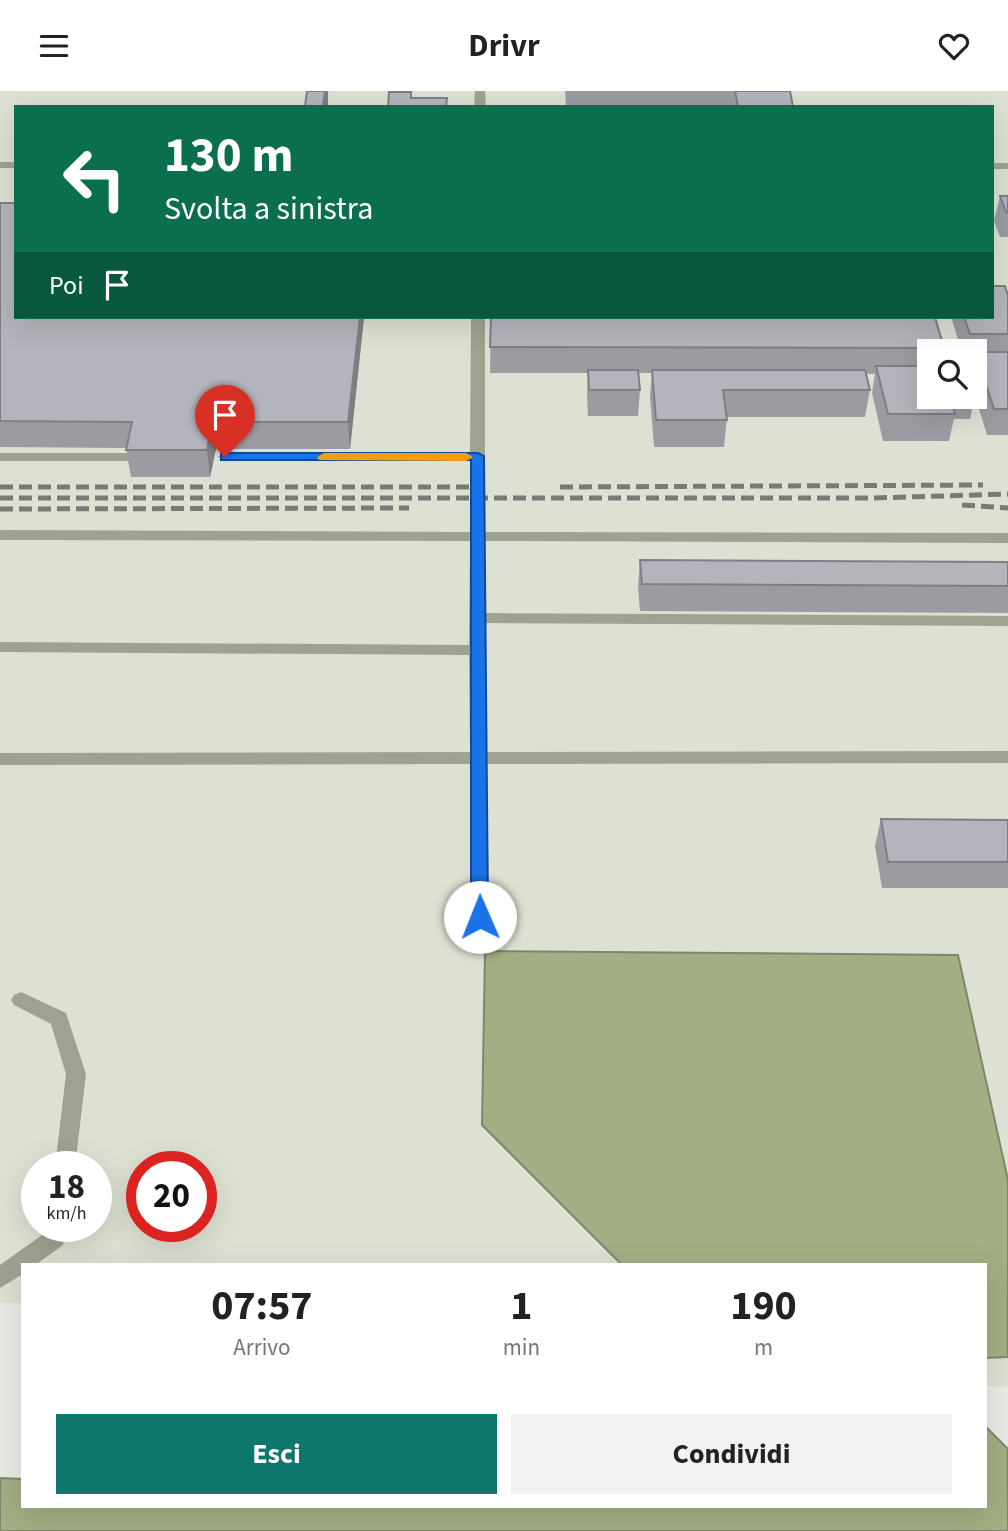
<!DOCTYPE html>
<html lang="it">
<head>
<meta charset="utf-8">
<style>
  :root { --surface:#fff; --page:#f2f2f2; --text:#222; --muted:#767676; --accent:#0f766e }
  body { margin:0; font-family:"Source Sans 3",sans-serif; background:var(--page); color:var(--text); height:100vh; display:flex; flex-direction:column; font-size:26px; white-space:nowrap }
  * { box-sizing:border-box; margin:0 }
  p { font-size:23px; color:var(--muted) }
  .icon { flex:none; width:38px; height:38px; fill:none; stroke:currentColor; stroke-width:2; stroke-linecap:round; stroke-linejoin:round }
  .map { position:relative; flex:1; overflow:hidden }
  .details { position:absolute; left:21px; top:1172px; width:966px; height:245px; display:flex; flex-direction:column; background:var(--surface); border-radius:0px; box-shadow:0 7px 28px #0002 }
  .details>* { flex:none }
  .guide { position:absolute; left:14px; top:14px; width:980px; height:214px; border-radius:0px; box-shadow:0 7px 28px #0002; background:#0b6e4f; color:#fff; overflow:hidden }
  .tools { position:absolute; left:917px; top:248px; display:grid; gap:14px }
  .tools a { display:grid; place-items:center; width:70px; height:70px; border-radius:0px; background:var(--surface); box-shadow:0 7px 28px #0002; font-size:35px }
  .speed { position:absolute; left:21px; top:1060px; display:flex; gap:14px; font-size:35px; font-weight:700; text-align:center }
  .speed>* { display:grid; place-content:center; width:91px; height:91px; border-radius:50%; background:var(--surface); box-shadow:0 7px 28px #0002; line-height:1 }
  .speed small { font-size:18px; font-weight:400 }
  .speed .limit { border:10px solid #d22; background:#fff; color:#111 }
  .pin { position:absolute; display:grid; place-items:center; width:60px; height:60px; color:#fff; margin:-72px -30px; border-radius:50% 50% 50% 0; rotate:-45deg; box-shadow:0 0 7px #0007 }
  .pin .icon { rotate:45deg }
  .me { position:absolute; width:77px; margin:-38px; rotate:359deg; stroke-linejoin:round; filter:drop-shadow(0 0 5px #0008) }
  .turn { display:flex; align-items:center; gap:24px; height:147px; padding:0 35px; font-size:32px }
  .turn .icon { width:91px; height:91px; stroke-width:2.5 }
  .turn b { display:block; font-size:49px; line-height:60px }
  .then { display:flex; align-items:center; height:66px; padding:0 35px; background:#0003; gap:14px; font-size:26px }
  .eta { display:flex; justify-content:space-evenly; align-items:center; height:119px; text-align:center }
  .eta b { font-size:42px; font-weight:700; line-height:49px }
  .button { display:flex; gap:14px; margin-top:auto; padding:14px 35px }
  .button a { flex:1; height:80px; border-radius:0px; background:var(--accent); color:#fff; font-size:28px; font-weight:700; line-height:80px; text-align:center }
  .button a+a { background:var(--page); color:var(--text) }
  header { display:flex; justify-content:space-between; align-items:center; height:91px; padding:0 35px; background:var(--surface); font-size:32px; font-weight:700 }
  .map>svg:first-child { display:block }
  .built { fill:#dce1d3; fill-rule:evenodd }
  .water { fill:#a2ae84; stroke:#7f8769; stroke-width:2 }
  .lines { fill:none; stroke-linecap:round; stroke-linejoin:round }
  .lane { fill:#9ea391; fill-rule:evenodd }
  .rail { stroke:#797a76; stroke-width:5; stroke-dasharray:13 6; stroke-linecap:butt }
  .wall { fill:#9b9ca2 }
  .shaded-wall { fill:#7e7f84 }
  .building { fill:#b4b5bc; stroke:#7e7f84; stroke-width:2 }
  .route { fill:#1a73e8; stroke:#114b97; stroke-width:2 }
  .slow { fill:#f59e0b }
</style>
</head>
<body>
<header><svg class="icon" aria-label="menu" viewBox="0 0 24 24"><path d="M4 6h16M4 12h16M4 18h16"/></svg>Drivr<svg class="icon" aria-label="heart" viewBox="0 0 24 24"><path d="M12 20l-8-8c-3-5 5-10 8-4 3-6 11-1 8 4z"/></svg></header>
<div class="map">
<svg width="1008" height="1440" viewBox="0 0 1008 1440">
  <rect width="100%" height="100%" fill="#e9ebe4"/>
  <path class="built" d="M0,0H1008V1296L985,1295V1174H23V1212H0ZM16,16H992V226H16ZM929,261H975V306H929ZM37,1076H96V1136H37ZM142,1076H201V1136H142Z"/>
  <path class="water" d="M485,860L958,864L1008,1089V1266L985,1267V1174H622L482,1034Z
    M985,1335L1008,1358V1440H0V1387L23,1388V1416H985Z"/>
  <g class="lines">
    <path class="lane" d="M475,0H485L486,16H474Z
      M0,71H16V77H0Z
      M992,72H1008V78H992Z
      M471,226H485V441L1008,442V452L485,450V522L1008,525V535L485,532L487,661L1008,660V672L487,673L489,826L487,831H473L471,826L470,673L0,674V662L470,661L469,564L0,561V551L469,554L470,450L0,449V439L470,441V369L225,370L218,366L225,362L470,361Z
      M0,362H131L138,366L131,370H0Z
      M21,901L66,922L86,983L75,1076H55L66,983L51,933L14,914L11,909L14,904Z
      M45,1136H67L63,1154L35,1174H23V1183L0,1197V1174L45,1142Z"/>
    <path class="rail" d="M0,396H472
      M560,396L983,394
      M0,407H873L1008,403
      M962,414L1008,417
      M0,418L409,417"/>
  </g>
  <path class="wall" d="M565,0H790L793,16H566Z
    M1000,105H1008V146H1000L994,130Z
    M0,112L364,226L350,358H216L210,386H131L126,357L0,356Z
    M1008,205V344H987L975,305L970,328H954L949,350H883L872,302L875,283H866L870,299L865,326H727L724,356H654L650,305L652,282H639L640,299L638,325H588L587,305L588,282H490L491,226L944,257L943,261H929V306H975V261H962L951,226H992Z
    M640,469L1008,471V522L640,520L638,496Z
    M881,728L1008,729V797H882L875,755Z"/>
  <path class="shaded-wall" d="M325,0H328V16H323Z
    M360,226H364L350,358L348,331Z
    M212,331L216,358L210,386L207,359Z"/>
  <path class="building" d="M307,0H325L323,15H305Z
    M735,0H790L793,16H738Z
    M389,1H411V7H447L446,16H388Z
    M1000,105H1008V121H1006Z
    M0,112H16V226H360L348,331H212L207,359H126L132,331L0,330Z
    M992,195H1005L1008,205V243H970L964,226H992Z
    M491,226H935L944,257L490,256Z
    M975,261H1008V318H994Z
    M876,275H929V306H950L955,323H888Z
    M588,279H638L640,299H589Z
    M652,279H865L870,299H723L727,329H656Z
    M640,469L1008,471V495L642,493Z
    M881,728L1008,729V771H888Z"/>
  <path class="route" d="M225,362H478L484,365L488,826L486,830H474L471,826V369H221V363Z"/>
  <path class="slow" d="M324,362H466L473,366L466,370L319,369L317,366Z"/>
</svg>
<div class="tools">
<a><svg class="icon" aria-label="search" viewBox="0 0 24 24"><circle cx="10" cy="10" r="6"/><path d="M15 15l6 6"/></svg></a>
</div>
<div class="speed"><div>18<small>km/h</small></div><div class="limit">20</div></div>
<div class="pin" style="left:225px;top:366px;background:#d93025"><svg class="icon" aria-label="arrive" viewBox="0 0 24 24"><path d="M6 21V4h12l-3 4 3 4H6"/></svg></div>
<svg class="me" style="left:480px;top:826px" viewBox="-20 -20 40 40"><circle r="19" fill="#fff"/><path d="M0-13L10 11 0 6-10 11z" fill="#1a73e8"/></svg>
<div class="guide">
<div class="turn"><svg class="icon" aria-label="left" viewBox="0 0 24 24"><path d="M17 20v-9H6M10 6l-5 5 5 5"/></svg><div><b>130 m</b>Svolta a sinistra</div></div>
<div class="then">Poi<svg class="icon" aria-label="arrive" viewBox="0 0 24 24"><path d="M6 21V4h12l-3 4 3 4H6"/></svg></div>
</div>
<section class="details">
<div class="eta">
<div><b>07:57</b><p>Arrivo</p></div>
<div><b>1</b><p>min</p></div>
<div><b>190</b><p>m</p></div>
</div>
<div class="button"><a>Esci</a><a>Condividi</a></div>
</section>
</div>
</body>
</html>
